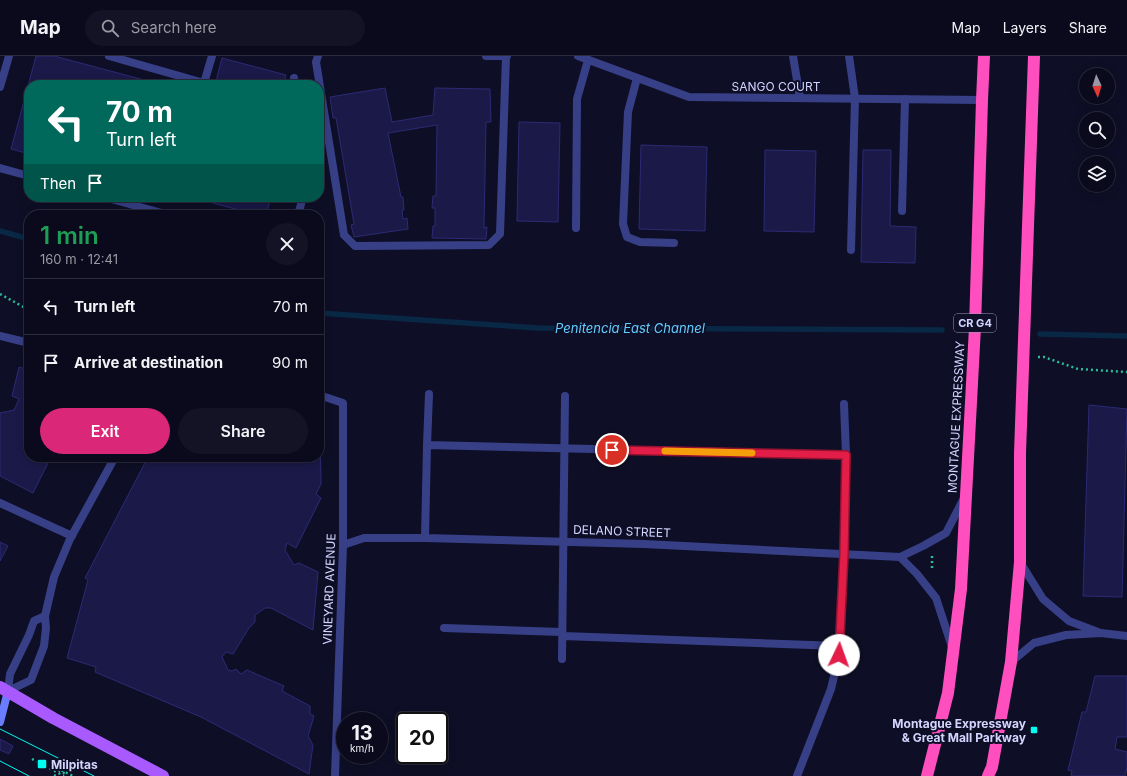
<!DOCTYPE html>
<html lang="en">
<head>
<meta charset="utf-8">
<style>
  :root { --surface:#0a0a1c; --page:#131325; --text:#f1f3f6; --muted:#999aa3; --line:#2a2b3b; --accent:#db2777 }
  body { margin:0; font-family:Inter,sans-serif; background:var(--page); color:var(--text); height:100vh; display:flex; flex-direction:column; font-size:15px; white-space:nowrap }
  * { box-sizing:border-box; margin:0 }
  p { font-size:13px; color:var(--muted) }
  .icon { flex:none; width:22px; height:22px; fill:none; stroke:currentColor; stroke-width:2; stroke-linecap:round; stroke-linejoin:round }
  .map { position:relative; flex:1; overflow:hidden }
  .panel { position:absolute; left:24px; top:154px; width:300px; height:252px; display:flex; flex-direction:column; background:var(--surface); border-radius:16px; box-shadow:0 2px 10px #0003,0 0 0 1px var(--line) }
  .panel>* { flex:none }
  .hud { position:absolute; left:24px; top:24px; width:300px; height:122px; border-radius:16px; box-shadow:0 2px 10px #0003,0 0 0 1px var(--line); background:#00695c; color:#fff; overflow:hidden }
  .needle { width:26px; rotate:176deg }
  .controls { position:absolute; left:1079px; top:12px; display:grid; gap:8px }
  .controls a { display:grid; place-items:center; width:36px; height:36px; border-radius:50%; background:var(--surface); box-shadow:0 2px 10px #0003,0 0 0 1px var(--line); font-size:20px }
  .speed { position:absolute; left:336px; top:656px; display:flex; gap:8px; font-size:20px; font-weight:700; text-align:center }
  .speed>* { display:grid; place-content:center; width:52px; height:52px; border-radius:50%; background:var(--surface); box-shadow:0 2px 10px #0003,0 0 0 1px var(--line); line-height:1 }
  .speed small { font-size:10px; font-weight:400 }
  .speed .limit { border:2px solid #111; border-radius:6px; background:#fff; color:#111 }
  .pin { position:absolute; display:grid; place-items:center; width:34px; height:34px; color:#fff; margin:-17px; border:2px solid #fff; border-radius:50%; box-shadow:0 1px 4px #0007 }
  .me { position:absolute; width:44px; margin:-22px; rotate:3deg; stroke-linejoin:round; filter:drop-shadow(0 0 3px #0008) }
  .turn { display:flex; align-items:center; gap:14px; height:84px; padding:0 16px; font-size:18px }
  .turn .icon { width:52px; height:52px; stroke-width:2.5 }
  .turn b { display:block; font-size:28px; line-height:34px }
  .then { display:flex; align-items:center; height:38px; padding:0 16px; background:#0003; gap:8px; font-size:15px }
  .round { display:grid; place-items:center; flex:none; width:42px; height:42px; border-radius:21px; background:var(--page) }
  .head { display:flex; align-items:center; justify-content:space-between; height:68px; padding:0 16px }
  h1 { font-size:24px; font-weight:600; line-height:30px; color:#1e9e55 }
  .primary-button { display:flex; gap:8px; margin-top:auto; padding:8px 16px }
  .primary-button a { flex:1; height:46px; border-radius:24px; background:var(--accent); color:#fff; font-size:16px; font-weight:600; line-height:46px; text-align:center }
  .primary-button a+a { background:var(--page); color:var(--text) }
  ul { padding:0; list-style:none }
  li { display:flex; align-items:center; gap:12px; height:56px; padding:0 16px; border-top:1px solid var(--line) }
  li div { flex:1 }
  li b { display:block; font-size:15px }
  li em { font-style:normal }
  header { display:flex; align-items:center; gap:24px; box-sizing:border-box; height:56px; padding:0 20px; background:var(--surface); border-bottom:1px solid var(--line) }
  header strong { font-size:19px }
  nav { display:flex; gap:22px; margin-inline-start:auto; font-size:14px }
  .search { width:280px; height:36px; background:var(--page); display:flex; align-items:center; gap:10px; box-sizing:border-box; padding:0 14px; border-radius:22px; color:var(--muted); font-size:15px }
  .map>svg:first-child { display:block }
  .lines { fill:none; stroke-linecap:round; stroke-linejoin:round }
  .stream { stroke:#082845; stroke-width:5.5 }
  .building { fill:#1b1948; stroke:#2d2a75 }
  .path { stroke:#29bd9d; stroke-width:2.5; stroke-dasharray:2 3; stroke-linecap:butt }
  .lane { stroke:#374087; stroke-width:8 }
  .street { stroke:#374087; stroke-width:8 }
  .secondary { stroke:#6a7dff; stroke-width:8 }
  .primary { stroke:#a85aff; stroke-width:12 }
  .highway { stroke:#ff4ebe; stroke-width:12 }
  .tram { stroke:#00fef0; stroke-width:1 }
  .route-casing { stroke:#92132f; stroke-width:10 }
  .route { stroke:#e11d48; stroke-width:7 }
  .slow { stroke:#f59e0b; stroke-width:7 }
  .poi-dot { fill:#00fef0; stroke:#0e0e26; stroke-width:1.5 }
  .labels { text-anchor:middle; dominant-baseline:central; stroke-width:4; stroke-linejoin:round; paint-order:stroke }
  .shield { fill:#0e0e26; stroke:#9899be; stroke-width:1 }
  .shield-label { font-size:11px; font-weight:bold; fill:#d3d5ff }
  .street-label { font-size:12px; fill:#d3d5ff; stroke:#0e0e26 }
  .poi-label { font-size:12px; font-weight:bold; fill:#d3d5ff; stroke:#0e0e26; text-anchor:end }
  .water-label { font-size:13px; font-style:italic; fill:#61ceff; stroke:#0e0e26 }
</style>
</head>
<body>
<header>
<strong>Map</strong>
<div class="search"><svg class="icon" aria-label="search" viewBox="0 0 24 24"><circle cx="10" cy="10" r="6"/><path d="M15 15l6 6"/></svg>Search here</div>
<nav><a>Map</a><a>Layers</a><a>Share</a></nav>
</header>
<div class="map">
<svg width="1127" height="720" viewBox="0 0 1127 720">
  <rect width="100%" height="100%" fill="#0e0e26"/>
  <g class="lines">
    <path class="stream" d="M0,175L29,183
      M319,257L538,272L942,274
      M1040,278L1127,280"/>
  </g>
  <path class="building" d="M36,0H54L163,29H29V98L11,93Z
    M222,2L286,19L283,29H215Z
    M385,32L392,66L433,59L435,32L490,33L491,66H486L484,172L487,171L486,183L432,182L433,170H435V152H432L433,140H436L437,69L388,77L401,141H403L404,154H402L403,163L407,162L408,173L354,181L351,169L354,168L336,62H333L330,41Z
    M519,66L560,67L558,166L517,165Z
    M641,89L707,91L705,175L639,173Z
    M765,94L816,95L814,176L764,175Z
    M863,94H891L890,170L916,171L915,207L861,206Z
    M190,141H271L266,159H258Z
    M19,311L29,314V401H51L33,437L0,420V357L14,354L19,343L12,340Z
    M1089,349L1127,353L1122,541L1083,540Z
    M319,367H320L321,428L316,438L321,442L296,492L287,487L285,494L294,509L299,507L318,516L313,574L271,552H265L255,559V566L249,572L233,598L226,596L222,601L228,614L232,615L236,613L241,618L247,614L284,630L282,635L310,650V658L314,660L308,680L313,689L309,718L201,661L95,616L96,611L67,602L88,524L85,522L148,401H319Z
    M0,486L8,490L0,505Z
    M1095,620H1127V681H1117L1115,693L1127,696V711L1125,720H1071L1072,715L1068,714L1082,656H1086Z
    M0,683L13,690L9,698L0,694Z"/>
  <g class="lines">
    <path class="path" d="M0,238L29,254
      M1038,301H1044L1078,313L1127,316
      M932,512V500
      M32,703L64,720
      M57,712L73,720
      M54,714L56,713L66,718
      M54,719L56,720"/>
    <path class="lane" d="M109,0L204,27L212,0
      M318,0L316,6L344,179L355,190L489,189L500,178L506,0
      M486,0H507
      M793,0L800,42
      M849,0L855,42L851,194
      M294,22L295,29
      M637,22L628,56L623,168L627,181L640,186L674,187
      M0,31L9,0
      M0,112L29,120
      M104,141L169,159
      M902,155L905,43
      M298,159L303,141
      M576,172L577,43L588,4
      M0,280L29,287
      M319,339L343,347V489L335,720
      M427,389L429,338
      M0,447L72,480
      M425,482L427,389L846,399
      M343,489L364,482H425L644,488L900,501
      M444,572L562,576
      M563,580L839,590
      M952,591L936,542L917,518L900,501L923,490L946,477L964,442
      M562,603L565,340
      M8,635L31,624L44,590L46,572L45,560L54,521L70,483L115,401
      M8,635L10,618L29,579L34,565L45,560
      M797,720L831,633L839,599L844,498L846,399L844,348"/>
    <path class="street" d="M578,0L689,41L982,44
      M1020,506L1043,543L1069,565L1098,576
      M1011,606L1034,587L1066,579L1101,577L1127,580"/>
    <path class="secondary" d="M0,666L8,635"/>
    <path class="primary" d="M0,631L53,662L163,720"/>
    <path class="highway" d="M927,720L948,637L961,533L975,271L982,44L984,0
      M988,720L992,711L1011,606L1020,506V397L1034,0"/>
    <path class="tram" d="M0,673L94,720
      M0,705L29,720"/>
  </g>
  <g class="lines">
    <g class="route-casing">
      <path id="route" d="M612,394L846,399L844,498L839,599"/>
    </g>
    <use href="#route" class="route"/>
    <path class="slow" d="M665,395L752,397"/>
  </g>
  <g class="poi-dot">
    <rect x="1030" y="670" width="8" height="8" rx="2"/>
    <rect x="37" y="703" width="10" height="10" rx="2"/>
  </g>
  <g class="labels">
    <rect class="shield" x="954" y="258" width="42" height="18" rx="3"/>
    <g class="shield-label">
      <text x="975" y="267">CR G4</text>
    </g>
    <g class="street-label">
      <text x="776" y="30">SANGO COURT</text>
      <text transform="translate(956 361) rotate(-87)">MONTAGUE EXPRESSWAY</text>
      <text transform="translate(622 475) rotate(2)">DELANO STREET</text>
      <text transform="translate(329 533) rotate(-88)">VINEYARD AVENUE</text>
    </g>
    <g class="poi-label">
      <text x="1026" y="667">Montague Expressway<tspan x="1026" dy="14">&amp; Great Mall Parkway</tspan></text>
      <text x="51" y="708" text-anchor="start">Milpitas</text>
    </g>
    <g class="water-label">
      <text x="630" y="272">Penitencia East Channel</text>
    </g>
  </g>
</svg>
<div class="controls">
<a><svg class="needle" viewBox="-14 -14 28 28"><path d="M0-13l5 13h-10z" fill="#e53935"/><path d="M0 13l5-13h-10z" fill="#999aa3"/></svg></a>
<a><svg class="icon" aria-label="search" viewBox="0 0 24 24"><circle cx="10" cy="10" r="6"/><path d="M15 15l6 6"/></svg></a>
<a><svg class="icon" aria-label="layers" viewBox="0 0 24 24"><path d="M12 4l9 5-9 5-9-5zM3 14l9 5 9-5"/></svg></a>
</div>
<div class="speed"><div>13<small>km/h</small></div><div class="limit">20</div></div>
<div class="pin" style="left:612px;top:394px;background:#d93025"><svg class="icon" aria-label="arrive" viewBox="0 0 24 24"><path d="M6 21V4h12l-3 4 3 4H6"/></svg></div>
<svg class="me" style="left:839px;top:599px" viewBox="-20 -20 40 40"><circle r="19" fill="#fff"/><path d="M0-13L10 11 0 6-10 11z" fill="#e11d48"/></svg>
<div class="hud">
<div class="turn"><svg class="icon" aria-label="left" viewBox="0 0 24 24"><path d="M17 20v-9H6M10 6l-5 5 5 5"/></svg><div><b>70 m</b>Turn left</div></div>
<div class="then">Then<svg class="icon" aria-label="arrive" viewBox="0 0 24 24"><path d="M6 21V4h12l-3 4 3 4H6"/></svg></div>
</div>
<section class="panel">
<div class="head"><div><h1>1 min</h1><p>160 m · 12:41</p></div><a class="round"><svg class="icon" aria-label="close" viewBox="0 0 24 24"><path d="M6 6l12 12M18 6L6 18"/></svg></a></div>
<ul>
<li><svg class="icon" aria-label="left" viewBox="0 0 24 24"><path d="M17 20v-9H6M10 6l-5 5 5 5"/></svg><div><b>Turn left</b></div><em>70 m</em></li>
<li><svg class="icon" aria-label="arrive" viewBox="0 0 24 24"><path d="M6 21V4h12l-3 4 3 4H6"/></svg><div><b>Arrive at destination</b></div><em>90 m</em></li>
</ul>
<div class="primary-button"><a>Exit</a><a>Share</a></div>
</section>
</div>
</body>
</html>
